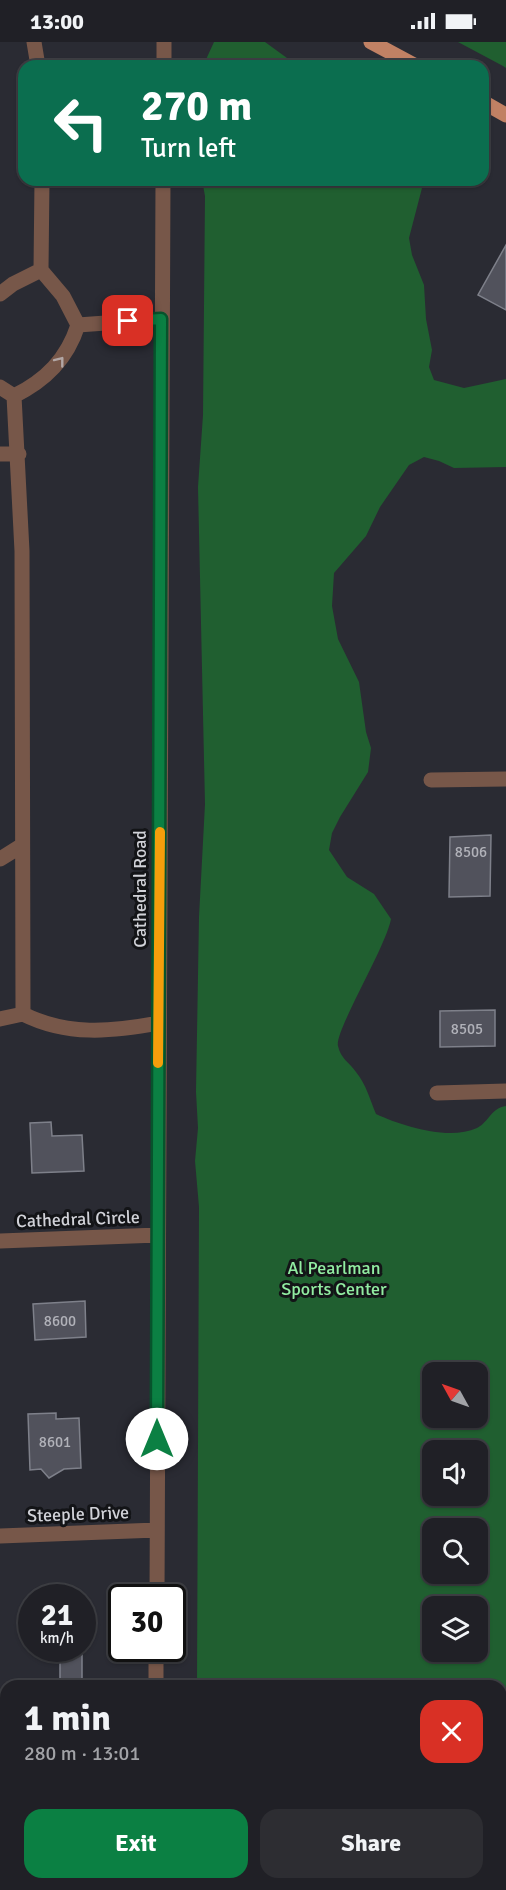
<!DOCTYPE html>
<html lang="en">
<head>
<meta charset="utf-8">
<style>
  :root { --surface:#202026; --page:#2d2d32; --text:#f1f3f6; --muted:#a2a3a7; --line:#3d3e43; --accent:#0b8043 }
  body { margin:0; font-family:Signika,sans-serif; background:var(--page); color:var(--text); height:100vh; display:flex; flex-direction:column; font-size:22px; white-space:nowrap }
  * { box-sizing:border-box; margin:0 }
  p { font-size:20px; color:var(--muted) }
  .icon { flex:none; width:33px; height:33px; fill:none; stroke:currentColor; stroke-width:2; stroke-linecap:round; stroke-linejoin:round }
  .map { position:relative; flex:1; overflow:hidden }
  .sheet { position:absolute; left:0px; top:1638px; width:507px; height:210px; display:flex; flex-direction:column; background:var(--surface); border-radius:18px 18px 0 0; box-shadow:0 2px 4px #0004,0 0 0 2px var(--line) }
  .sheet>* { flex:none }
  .guide { position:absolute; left:18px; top:18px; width:471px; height:126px; border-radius:18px; box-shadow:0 2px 4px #0004,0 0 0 2px var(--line); background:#0b6e4f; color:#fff; overflow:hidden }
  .needle { width:39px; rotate:310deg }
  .tools { position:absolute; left:422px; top:1320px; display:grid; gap:12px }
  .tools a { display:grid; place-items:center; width:66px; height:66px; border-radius:12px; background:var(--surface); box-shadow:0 2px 4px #0004,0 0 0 2px var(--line); font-size:30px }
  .speed { position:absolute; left:18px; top:1542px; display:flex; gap:12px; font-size:30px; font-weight:700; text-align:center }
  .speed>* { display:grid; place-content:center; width:78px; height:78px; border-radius:50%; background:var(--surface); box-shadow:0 2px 4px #0004,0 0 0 2px var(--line); line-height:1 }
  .speed small { font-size:15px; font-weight:400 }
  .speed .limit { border:3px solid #111; border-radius:9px; background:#fff; color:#111 }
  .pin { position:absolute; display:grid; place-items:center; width:51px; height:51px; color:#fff; margin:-26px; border-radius:12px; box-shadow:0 3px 9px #0006 }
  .me { position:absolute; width:66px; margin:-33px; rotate:0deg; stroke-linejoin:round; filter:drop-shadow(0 0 4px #0008) }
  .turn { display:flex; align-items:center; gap:21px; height:126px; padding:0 24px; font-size:27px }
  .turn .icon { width:78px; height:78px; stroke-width:2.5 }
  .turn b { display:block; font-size:42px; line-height:51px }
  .round { display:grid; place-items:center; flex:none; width:63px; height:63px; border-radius:18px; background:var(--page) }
  .summary { display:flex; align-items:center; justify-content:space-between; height:102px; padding:0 24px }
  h1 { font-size:36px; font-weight:700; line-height:45px }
  .button { display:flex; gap:12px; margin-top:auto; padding:12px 24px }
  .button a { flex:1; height:69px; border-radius:18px; background:var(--accent); color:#fff; font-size:24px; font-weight:700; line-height:69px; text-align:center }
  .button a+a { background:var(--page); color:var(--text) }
  .status { display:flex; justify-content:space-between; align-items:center; height:42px; padding:0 30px; background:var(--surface); direction:ltr }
  .status svg { height:16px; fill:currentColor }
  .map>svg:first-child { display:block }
  .green { fill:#205f30; fill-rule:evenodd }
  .building { fill:#51525c; stroke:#7e808a; stroke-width:1.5 }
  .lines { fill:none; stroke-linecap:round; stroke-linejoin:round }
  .minor { stroke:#775749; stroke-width:15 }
  .major { stroke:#c18164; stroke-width:15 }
  .oneway { stroke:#b2a7a6 }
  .route-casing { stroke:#07532c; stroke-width:15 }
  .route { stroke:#0b8043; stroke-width:10 }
  .slow { stroke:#f59e0b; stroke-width:10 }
  .labels { text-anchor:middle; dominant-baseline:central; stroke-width:6; stroke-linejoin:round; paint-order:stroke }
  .number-label { font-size:15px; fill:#b1b2b9 }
  .street-label { font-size:18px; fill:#d1d2d8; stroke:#131417 }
  .park-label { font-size:18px; fill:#92eda2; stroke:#131417 }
</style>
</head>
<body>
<div class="status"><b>13:00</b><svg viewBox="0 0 49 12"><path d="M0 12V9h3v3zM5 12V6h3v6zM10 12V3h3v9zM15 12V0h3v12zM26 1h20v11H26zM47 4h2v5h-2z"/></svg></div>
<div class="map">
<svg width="506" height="1848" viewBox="0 0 506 1848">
  <rect width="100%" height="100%" fill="#2a2b33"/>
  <path class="green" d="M214,0H265L298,24H203Z
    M458,0H506V26L503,24Z
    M202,138H421L422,146L409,196L412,213L424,243L426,277L432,308L429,325L434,338L464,346L506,337V425L454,426L439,419L424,415L409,423L380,465L366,494L334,531L332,564L338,597L359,640L366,690L371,706L368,730L340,775L332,791L329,808L347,835L374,852L391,877C386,905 334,990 338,1004C341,1017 349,1020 356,1030C366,1042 370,1058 376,1072C402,1084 449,1099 477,1086C489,1080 491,1066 506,1064V1848H196V1842H501V1644H197L199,1165L195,1119L198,1086L196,1050L199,875L205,762L198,445L203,373L205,154ZM477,1330V1376H432V1330ZM477,1408V1454H432V1408ZM477,1486V1532H432V1486ZM432,1564H477V1610H432Z"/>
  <path class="building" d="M506,203V268L478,253Z
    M491,793L490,854L449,855L450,795Z
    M495,968V1004L440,1005V969Z
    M51,1080L52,1094L82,1093L84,1129L32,1131L30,1081Z
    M85,1259L86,1295L35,1298L33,1262Z
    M56,1371V1377L79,1376L81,1426L64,1427L49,1436L41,1427L30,1428L28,1372Z
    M60,1606H82V1644H60Z"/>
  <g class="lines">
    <path class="minor" d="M34,0L38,24
      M164,24V0
      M41,228L42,138
      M0,252L13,242L41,228L63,254L78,283C67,317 46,338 14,354
      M78,283L161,277
      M0,345L14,354
      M14,354L22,509L23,972C67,994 111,990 159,981
      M0,412H19
      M431,738L506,737
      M0,817L21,804
      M0,977L23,972
      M437,1051L506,1049
      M0,1199L158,1193
      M0,1494L157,1488
      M157,1556L163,138
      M156,1644V1606
      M155,1848V1842"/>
    <path class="major" d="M371,0L416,24
      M483,60L506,73"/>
  </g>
  <defs><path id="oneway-chevron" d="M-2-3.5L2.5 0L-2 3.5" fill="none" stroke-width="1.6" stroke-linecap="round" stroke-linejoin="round" transform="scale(1.5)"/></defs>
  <use class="oneway" href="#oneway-chevron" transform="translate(60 319) rotate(-52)"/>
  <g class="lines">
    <g class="route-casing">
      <path id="route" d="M128,279L161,277L157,1397"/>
    </g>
    <use href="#route" class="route"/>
    <path class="slow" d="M158,1021L160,790"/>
  </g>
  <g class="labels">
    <g class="number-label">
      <text x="471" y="810">8506</text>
      <text x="467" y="987">8505</text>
      <text x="60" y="1279">8600</text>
      <text x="55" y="1400">8601</text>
    </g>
    <g class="street-label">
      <text transform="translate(140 847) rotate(-90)">Cathedral Road</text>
      <text transform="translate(78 1177) rotate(-2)">Cathedral Circle</text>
      <text transform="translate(78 1472) rotate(-2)">Steeple Drive</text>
    </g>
    <g class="park-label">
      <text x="334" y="1226">Al Pearlman<tspan x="334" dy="21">Sports Center</tspan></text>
    </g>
  </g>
</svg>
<div class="tools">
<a><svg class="needle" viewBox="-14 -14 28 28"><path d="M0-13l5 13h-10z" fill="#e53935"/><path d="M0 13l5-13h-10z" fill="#a2a3a7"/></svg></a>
<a><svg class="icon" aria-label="sound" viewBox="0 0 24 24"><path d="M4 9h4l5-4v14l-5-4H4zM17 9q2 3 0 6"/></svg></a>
<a><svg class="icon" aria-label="search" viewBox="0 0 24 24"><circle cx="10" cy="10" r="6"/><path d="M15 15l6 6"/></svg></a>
<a><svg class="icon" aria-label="layers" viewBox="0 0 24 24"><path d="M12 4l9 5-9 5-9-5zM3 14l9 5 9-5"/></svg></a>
</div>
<div class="speed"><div>21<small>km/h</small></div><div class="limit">30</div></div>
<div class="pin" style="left:128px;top:279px;background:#d93025"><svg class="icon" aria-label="arrive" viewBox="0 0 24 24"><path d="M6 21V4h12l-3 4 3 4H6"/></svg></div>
<svg class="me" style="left:157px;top:1397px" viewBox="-20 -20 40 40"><circle r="19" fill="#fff"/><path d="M0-13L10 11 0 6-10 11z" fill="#0b8043"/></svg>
<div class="guide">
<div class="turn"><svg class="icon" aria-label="left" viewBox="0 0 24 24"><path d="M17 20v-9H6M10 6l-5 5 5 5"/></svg><div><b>270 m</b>Turn left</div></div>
</div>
<section class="sheet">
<div class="summary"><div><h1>1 min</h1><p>280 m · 13:01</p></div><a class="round" style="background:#d93025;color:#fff"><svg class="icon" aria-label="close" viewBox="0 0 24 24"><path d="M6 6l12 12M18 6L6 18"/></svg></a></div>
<div class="button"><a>Exit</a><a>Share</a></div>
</section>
</div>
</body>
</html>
